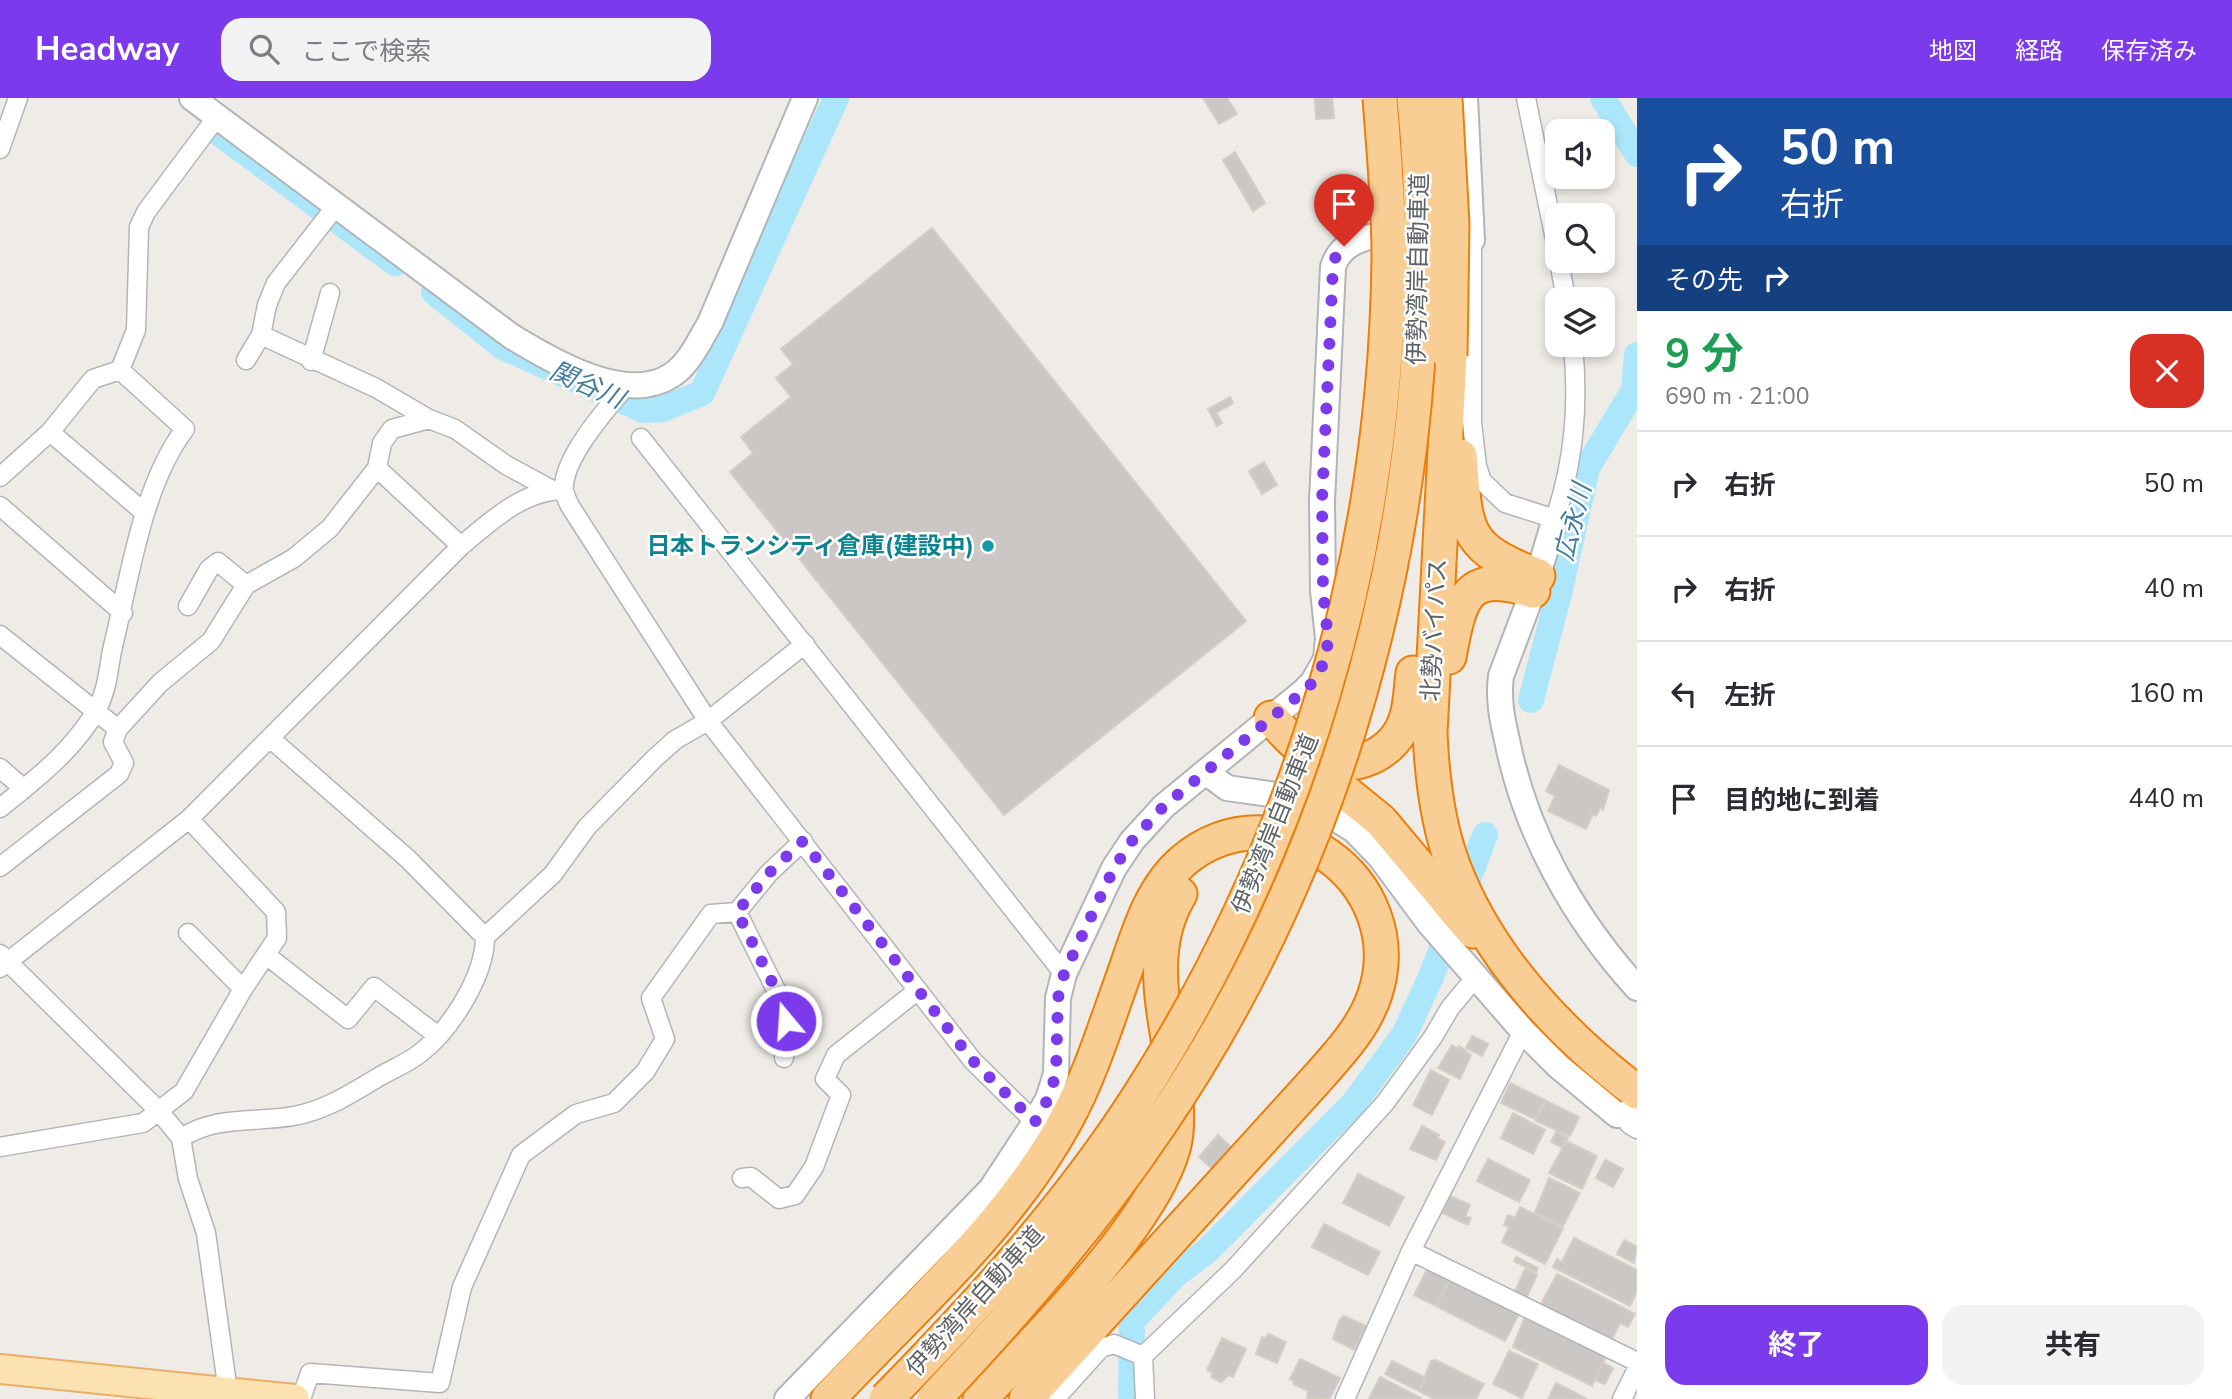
<!DOCTYPE html>
<html lang="ja">
<head>
<meta charset="utf-8">
<style>
  :root { --surface:#fff; --page:#f2f2f3; --text:#2b2b33; --muted:#7c7c81; --line:#e1e1e2; --accent:#7c3aed }
  body { margin:0; font-family:"Nunito Sans","Noto Sans JP",sans-serif; background:var(--page); color:var(--text); height:100vh; display:flex; flex-direction:column; font-size:26px; white-space:nowrap }
  * { box-sizing:border-box; margin:0 }
  p { font-size:23px; color:var(--muted) }
  .icon { flex:none; width:38px; height:38px; fill:none; stroke:currentColor; stroke-width:2; stroke-linecap:round; stroke-linejoin:round }
  .map { position:relative; flex:1; overflow:hidden }
  .details { display:flex; flex-direction:column; background:var(--surface); width:595px }
  .details>* { flex:none }
  .hud { background:#1a4fa0; color:#fff; overflow:hidden }
  .controls { position:absolute; left:1545px; top:21px; display:grid; gap:14px }
  .controls a { display:grid; place-items:center; width:70px; height:70px; border-radius:14px; background:var(--surface); box-shadow:0 4px 10px #0003; font-size:35px }
  .pin { position:absolute; display:grid; place-items:center; width:60px; height:60px; color:#fff; margin:-72px -30px; border-radius:50% 50% 50% 0; rotate:-45deg; box-shadow:0 0 7px #0007 }
  .pin .icon { rotate:45deg }
  .me { position:absolute; width:77px; margin:-38px; rotate:342deg; stroke-linejoin:round; filter:drop-shadow(0 0 5px #0008) }
  .turn { display:flex; align-items:center; gap:24px; height:147px; padding:0 28px; font-size:32px }
  .turn .icon { width:91px; height:91px; stroke-width:2.5 }
  .turn b { display:block; font-size:49px; line-height:60px }
  .then { display:flex; align-items:center; height:66px; padding:0 28px; background:#0003; gap:14px; font-size:26px }
  .round { display:grid; place-items:center; flex:none; width:74px; height:74px; border-radius:21px; background:var(--page) }
  .head { display:flex; align-items:center; justify-content:space-between; height:119px; padding:0 28px }
  h1 { font-size:42px; font-weight:700; line-height:52px; color:#1e9e55 }
  .button { display:flex; gap:14px; margin-top:auto; padding:14px 28px }
  .button a { flex:1; height:80px; border-radius:21px; background:var(--accent); color:#fff; font-size:28px; font-weight:700; line-height:80px; text-align:center }
  .button a+a { background:var(--page); color:var(--text) }
  ul { padding:0; list-style:none }
  li { display:flex; align-items:center; gap:21px; height:105px; padding:0 28px; border-top:2px solid var(--line) }
  li div { flex:1 }
  li b { display:block; font-size:26px }
  li em { font-style:normal }
  header { display:flex; align-items:center; gap:42px; box-sizing:border-box; height:98px; padding:0 35px; background:var(--accent); color:#fff }
  header strong { font-size:33px }
  nav { display:flex; gap:38px; margin-inline-start:auto; font-size:24px }
  .search { width:490px; height:63px; background:var(--page); display:flex; align-items:center; gap:18px; box-sizing:border-box; padding:0 24px; border-radius:21px; color:var(--muted); font-size:26px }
  main { display:flex; flex:1; min-height:0 }
  .map>svg:first-child { display:block }
  .lines { fill:none; stroke-linecap:round; stroke-linejoin:round }
  .river { stroke:#abe6fb; stroke-width:26 }
  .building { fill:#cbc7c4; stroke:#d4cdc5; stroke-width:2 }
  .street-casing { stroke:#b2b5b8; stroke-width:21 }
  .secondary-casing { stroke:#b1b5b8; stroke-width:28 }
  .primary-casing { stroke:#ebae64; stroke-width:32 }
  .highway-casing { stroke:#eb7e0b; stroke-width:37 }
  .street { stroke:#fff; stroke-width:18 }
  .secondary { stroke:#fff; stroke-width:24 }
  .primary { stroke:#fbe2b0; stroke-width:28 }
  .highway { stroke:#f8ce95; stroke-width:33 }
  .highway-bridge-casing { stroke:#eb7e0b; stroke-width:37; stroke-linecap:butt }
  .highway-bridge { stroke:#f8ce95; stroke-width:33 }
  .route { stroke:#7c3aed; stroke-width:12; stroke-dasharray:0 21.6 }
  .culture-dot { fill:#0f9aa8; stroke:#fff; stroke-width:2.5 }
  .labels { text-anchor:middle; dominant-baseline:central; stroke-width:5; stroke-linejoin:round; paint-order:stroke }
  .street-label { font-size:24px; fill:#5e6366; stroke:#fff }
  .culture-label { font-size:24px; font-weight:bold; fill:#0d838f; stroke:#fff; text-anchor:end }
  .water-label { font-size:26px; font-style:italic; fill:#427d9c; stroke:#fff }
</style>
</head>
<body>
<header>
<strong>Headway</strong>
<div class="search"><svg class="icon" aria-label="search" viewBox="0 0 24 24"><circle cx="10" cy="10" r="6"/><path d="M15 15l6 6"/></svg>ここで検索</div>
<nav><a>地図</a><a>経路</a><a>保存済み</a></nav>
</header>
<main>
<div class="map">
<svg width="1637" height="1301" viewBox="0 0 1637 1301">
  <rect width="100%" height="100%" fill="#efece7"/>
  <g class="lines">
    <path class="river" d="M1603,0L1637,56
      M219,35L395,165
      M434,194L503,249L643,312L663,311L702,295L836,0
      M1531,602L1559,496L1587,370L1634,292L1637,257
      M1131,1301L1132,1223L1175,1177L1207,1153L1354,1005L1404,937L1431,879L1485,737"/>
  </g>
  <path class="building" d="M1203,0H1227L1237,16L1219,26Z
    M1315,0H1332L1334,20L1316,21Z
    M1235,54L1265,105L1253,113L1223,62Z
    M932,130L1246,523L1004,717L730,374L753,355L741,339L791,299L776,280L793,266L781,251Z
    M1230,299L1233,305L1216,315L1222,325L1217,328L1208,311Z
    M1264,364L1277,387L1262,396L1249,373Z
    M1559,667L1609,692L1603,712L1600,710L1596,718L1590,715L1592,718L1586,731L1548,713L1555,698L1546,693Z
    M1472,938L1488,946L1482,958L1466,950Z
    M1452,947L1458,951L1459,948L1471,957L1460,981L1438,970Z
    M1431,972L1449,982L1432,1017L1413,1007Z
    M1510,985L1545,1002L1535,1021L1501,1005Z
    M1546,1003L1579,1019L1570,1038L1536,1023Z
    M1513,1015L1545,1032L1533,1056L1501,1040Z
    M1422,1028L1439,1037L1437,1040L1445,1044L1436,1062L1410,1051Z
    M1556,1034L1568,1040L1563,1050L1551,1044Z
    M1218,1037L1254,1070L1234,1091L1199,1059Z
    M1566,1043L1597,1058L1582,1091L1549,1075Z
    M1488,1061L1530,1082L1519,1104L1477,1083Z
    M1605,1062L1623,1071L1613,1089L1596,1080Z
    M1358,1076L1404,1099L1389,1128L1343,1105Z
    M1549,1080L1580,1095L1563,1128L1535,1114Z
    M1450,1098L1470,1107L1465,1118L1471,1120L1468,1127L1442,1115Z
    M1520,1109L1563,1130L1545,1166L1502,1144L1509,1129L1504,1127L1508,1117L1515,1120Z
    M1324,1126L1380,1154L1368,1177L1312,1149Z
    M1574,1140L1637,1172V1193L1630,1208L1553,1169L1557,1161L1562,1164Z
    M1624,1142L1637,1149L1634,1165L1617,1156Z
    M1516,1159L1538,1170L1536,1174L1514,1163Z
    M1429,1168L1451,1178L1436,1208L1414,1197Z
    M1525,1171L1537,1177L1526,1201L1514,1195Z
    M1557,1176L1635,1216L1628,1229L1620,1225L1611,1243L1540,1208Z
    M1451,1178L1520,1214L1505,1243L1436,1208Z
    M1344,1218L1366,1228L1354,1252L1333,1241L1340,1221Z
    M1528,1220L1606,1259L1592,1288L1513,1249L1524,1221Z
    M1268,1236L1286,1244L1277,1265L1256,1256L1262,1239L1265,1241Z
    M1222,1240L1246,1251L1233,1279L1229,1277L1221,1284L1211,1279L1213,1275L1207,1272Z
    M1509,1253L1538,1266L1522,1300L1493,1286Z
    M1300,1261L1340,1280L1330,1300L1307,1301L1308,1293L1293,1286L1294,1283L1290,1281Z
    M1435,1262L1484,1286L1476,1301H1434L1419,1293L1431,1263Z
    M1392,1263L1426,1280L1419,1293L1385,1276Z
    M1603,1265L1613,1270L1605,1286L1595,1282Z
    M1380,1279L1421,1300V1301H1369Z
    M1556,1285L1587,1301H1548Z"/>
  <g class="lines">
    <g class="street-casing">
      <path id="street" d="M1526,0L1558,156
        M0,51L18,0
        M1472,142V325L1477,368L1482,383L1505,405L1555,421C1574,362 1579,308 1573,247
        M1559,163L1566,201
        M261,237L376,290L429,321L455,331L506,367L552,392
        M246,262L261,237L267,207L276,185L336,108
        M311,263L330,195
        M120,272L136,232L139,129L146,114L216,20
        M626,288C607,310 561,362 564,393C565,397 568,404 570,408L708,623L973,963L1035,1024
        M50,334L145,415
        M641,340L1064,876
        M377,370L461,448
        M0,379L50,334L93,281L120,272
        M0,408L123,515
        M188,508L209,471L218,464L246,487
        M0,537L118,631
        M0,670L24,691
        M0,710C36,681 74,652 97,611C109,589 108,567 114,544C130,477 143,386 185,331L120,272
        M0,769L119,676L124,665L113,644L118,631L160,585L211,543L246,487L294,460L330,430L377,370L382,345L392,331L429,321
        M737,814L782,904L786,923L784,960
        M188,835L243,891
        M485,839L553,776L587,729L655,660L675,642L708,623L805,546
        M0,856L159,1013L181,1040L188,1081L206,1135L228,1294
        M266,857L348,921L374,889L438,938
        M0,870L189,721L461,448C491,423 523,392 564,392
        M1624,1017L1629,1026L1637,1031
        M181,1040C217,1017 254,1025 294,1018C326,1012 350,996 377,980C390,972 406,966 419,956C450,933 485,878 485,839L408,761L271,641
        M0,1049L143,1025L184,993L243,891L277,840L276,814L189,721
        M742,1080L751,1079L779,1101L795,1097L814,1069L841,997L825,981L836,957L918,892
        M1411,1153L1637,1264
        M301,1301L310,1275L440,1285L462,1189L521,1057L576,1016L614,1005L645,974L665,941L651,900L711,816L737,814L769,775L803,743
        M1055,1301L1101,1250L1114,1246L1143,1258
        M1145,1301L1143,1258L1233,1172L1385,1005L1433,939L1450,910L1475,880
        M1345,1301L1411,1153L1523,933
        M1622,1301L1637,1271"/>
    </g>
    <g class="secondary-casing">
      <path id="secondary" d="M192,0L511,238C551,262 626,308 672,277C690,265 699,243 710,225L805,0
        M1555,421L1533,493L1501,578C1498,600 1502,621 1507,642C1525,734 1574,821 1637,890
        M1206,674L1227,690L1276,697L1310,705L1354,732L1380,759L1429,825L1523,933L1558,968L1617,1017H1624L1637,1008
        M787,1301L991,1091L1035,1024L1048,1001L1056,976L1058,900L1064,876L1114,770L1132,743L1164,708L1304,593L1313,584L1326,561L1328,540L1323,493L1322,403L1333,169C1347,120 1433,140 1472,142L1465,0"/>
    </g>
    <g class="primary-casing">
      <path id="primary" d="M0,1271L295,1301"/>
    </g>
    <g class="highway-casing">
      <path id="highway" d="M1450,258L1430,635C1432,679 1437,725 1453,767C1487,858 1560,936 1637,994
        M1460,358C1466,434 1463,449 1538,478
        M1449,559C1460,501 1465,470 1533,493
        M1271,620C1284,634 1297,650 1315,659C1352,676 1396,657 1407,618C1411,604 1411,589 1413,575
        M1311,666L1381,723L1473,833
        M828,1301C910,1213 1008,1129 1066,1022C1090,978 1105,929 1122,882C1137,841 1148,793 1183,763C1276,685 1412,782 1375,896C1364,930 1338,957 1314,984L1026,1301
        M980,1301C1034,1244 1169,1111 1176,1035C1183,954 1135,870 1180,796"/>
    </g>
    <use href="#street" class="street"/>
    <use href="#secondary" class="secondary"/>
    <use href="#primary" class="primary"/>
    <use href="#highway" class="highway"/>
    <g class="highway-bridge-casing">
      <path id="highway-bridge" d="M1445,0L1452,126L1450,258
        M886,1301C977,1208 1066,1111 1137,1001C1299,750 1386,459 1389,159C1389,106 1384,53 1380,0
        M934,1301C1015,1215 1092,1127 1158,1029C1361,731 1449,357 1414,0"/>
    </g>
    <use href="#highway-bridge" class="highway-bridge"/>
  </g>
  <g class="lines">
    <path class="route" d="M786,923L782,904L737,814L769,775L803,743L973,963L1035,1024L1048,1001L1056,976L1058,900L1064,876L1114,770L1132,743L1164,708L1304,593L1313,584L1326,561L1328,540L1323,493L1322,402L1333,169L1336,157L1344,148"/>
  </g>
  <circle class="culture-dot" cx="988" cy="448" r="7"/>
  <g class="labels">
    <g class="street-label">
      <text transform="translate(1418 171) rotate(-89)">伊勢湾岸自動車道</text>
      <text transform="translate(1434 532) rotate(-87)">北勢バイパス</text>
      <text transform="translate(1275 726) rotate(-68)">伊勢湾岸自動車道</text>
      <text transform="translate(975 1203) rotate(-48)">伊勢湾岸自動車道</text>
    </g>
    <g class="culture-label">
      <text x="974" y="448">日本トランシティ倉庫(建設中)</text>
    </g>
    <g class="water-label">
      <text transform="translate(587 287) rotate(24)">関谷川</text>
      <text transform="translate(1573 424) rotate(-76)">広永川</text>
    </g>
  </g>
</svg>
<div class="controls">
<a><svg class="icon" aria-label="sound" viewBox="0 0 24 24"><path d="M4 9h4l5-4v14l-5-4H4zM17 9q2 3 0 6"/></svg></a>
<a><svg class="icon" aria-label="search" viewBox="0 0 24 24"><circle cx="10" cy="10" r="6"/><path d="M15 15l6 6"/></svg></a>
<a><svg class="icon" aria-label="layers" viewBox="0 0 24 24"><path d="M12 4l9 5-9 5-9-5zM3 14l9 5 9-5"/></svg></a>
</div>
<div class="pin" style="left:1344px;top:148px;background:#d93025"><svg class="icon" aria-label="arrive" viewBox="0 0 24 24"><path d="M6 21V4h12l-3 4 3 4H6"/></svg></div>
<svg class="me" style="left:786px;top:923px" viewBox="-20 -20 40 40"><circle r="17" fill="#7c3aed" stroke="#fff" stroke-width="3"/><path d="M0-11L8 9 0 5-8 9z" fill="#fff"/></svg>
</div>
<section class="details">
<div class="hud">
<div class="turn"><svg class="icon" aria-label="right" viewBox="0 0 24 24"><path d="M7 20v-9h11M14 6l5 5-5 5"/></svg><div><b>50 m</b>右折</div></div>
<div class="then">その先<svg class="icon" aria-label="right" viewBox="0 0 24 24"><path d="M7 20v-9h11M14 6l5 5-5 5"/></svg></div>
</div>
<div class="head"><div><h1>9 分</h1><p>690 m · 21:00</p></div><a class="round" style="background:#d93025;color:#fff"><svg class="icon" aria-label="close" viewBox="0 0 24 24"><path d="M6 6l12 12M18 6L6 18"/></svg></a></div>
<ul>
<li><svg class="icon" aria-label="right" viewBox="0 0 24 24"><path d="M7 20v-9h11M14 6l5 5-5 5"/></svg><div><b>右折</b></div><em>50 m</em></li>
<li><svg class="icon" aria-label="right" viewBox="0 0 24 24"><path d="M7 20v-9h11M14 6l5 5-5 5"/></svg><div><b>右折</b></div><em>40 m</em></li>
<li><svg class="icon" aria-label="left" viewBox="0 0 24 24"><path d="M17 20v-9H6M10 6l-5 5 5 5"/></svg><div><b>左折</b></div><em>160 m</em></li>
<li><svg class="icon" aria-label="arrive" viewBox="0 0 24 24"><path d="M6 21V4h12l-3 4 3 4H6"/></svg><div><b>目的地に到着</b></div><em>440 m</em></li>
</ul>
<div class="button"><a>終了</a><a>共有</a></div>
</section>
</main>
</body>
</html>
